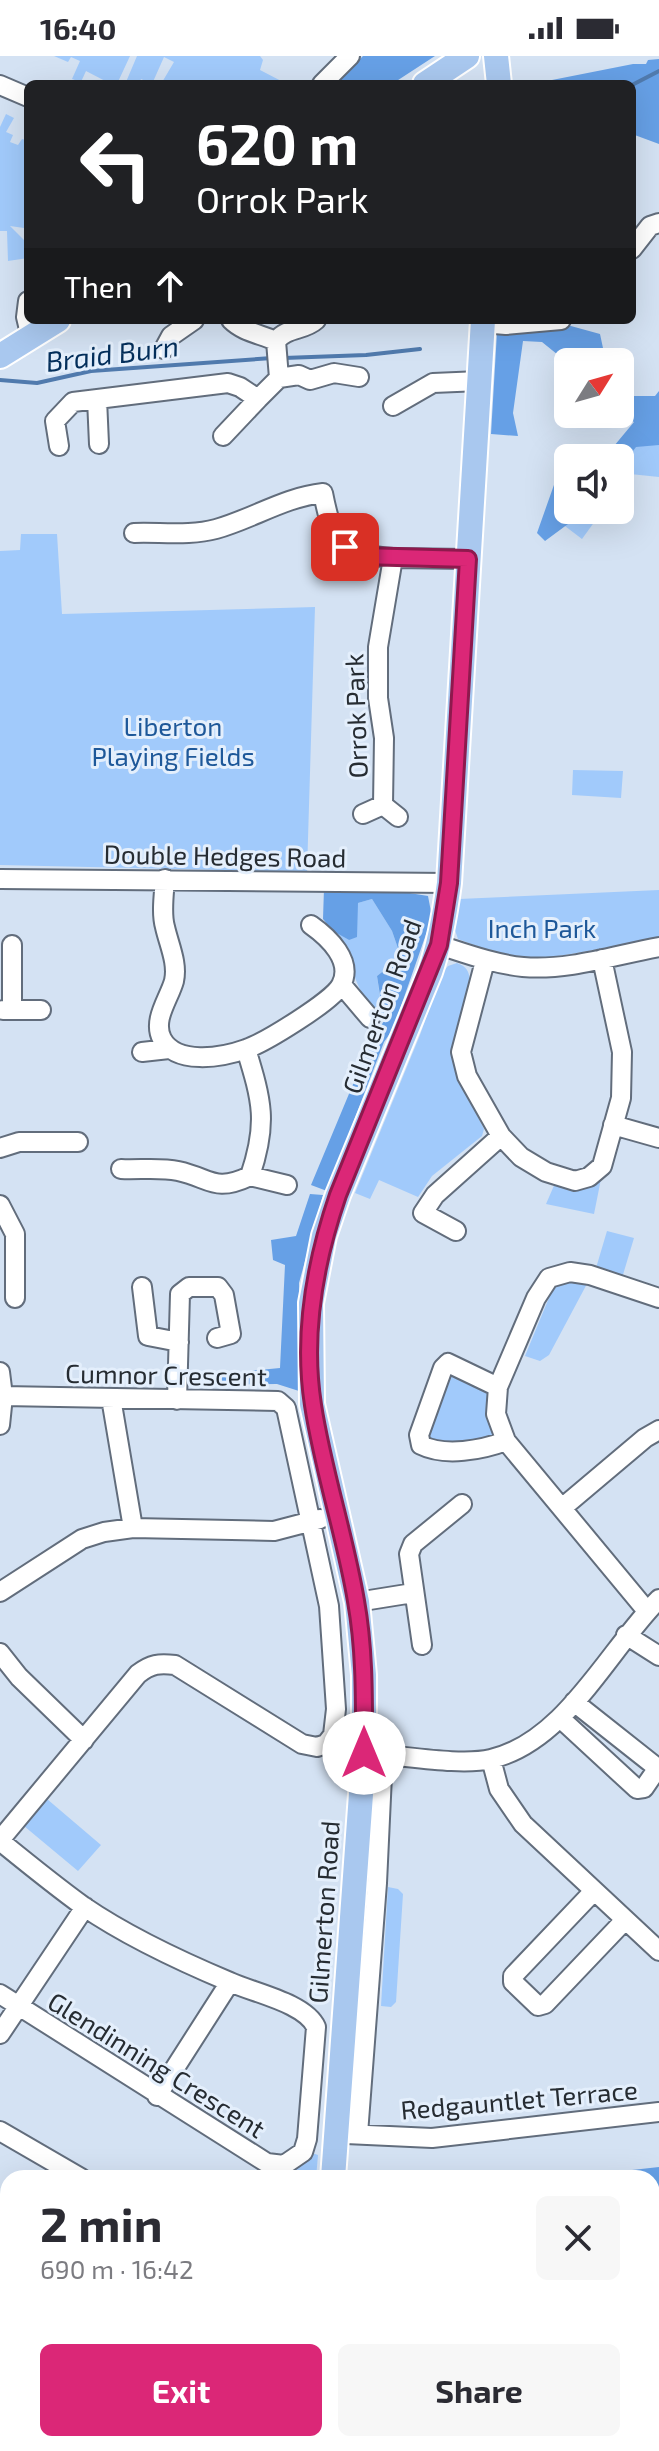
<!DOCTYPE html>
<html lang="en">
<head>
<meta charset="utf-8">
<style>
  :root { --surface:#fff; --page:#f7f7f7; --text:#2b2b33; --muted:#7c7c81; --accent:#db2777 }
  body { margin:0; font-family:"Exo 2",sans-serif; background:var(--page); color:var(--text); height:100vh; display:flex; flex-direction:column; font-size:30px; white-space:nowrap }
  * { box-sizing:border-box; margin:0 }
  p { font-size:26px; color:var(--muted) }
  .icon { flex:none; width:44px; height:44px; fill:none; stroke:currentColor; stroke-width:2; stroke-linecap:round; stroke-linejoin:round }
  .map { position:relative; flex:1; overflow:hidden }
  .sheet { position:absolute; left:0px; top:2114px; width:660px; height:282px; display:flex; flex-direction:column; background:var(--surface); border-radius:24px 24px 0 0; box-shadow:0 8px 32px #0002 }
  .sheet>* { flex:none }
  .hud { position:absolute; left:24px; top:24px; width:612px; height:244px; border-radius:12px; box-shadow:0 8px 32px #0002; background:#202124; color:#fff; overflow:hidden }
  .needle { width:52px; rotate:53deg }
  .tools { position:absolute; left:554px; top:292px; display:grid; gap:16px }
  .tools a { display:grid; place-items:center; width:80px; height:80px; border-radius:12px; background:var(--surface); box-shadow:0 8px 32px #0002; font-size:40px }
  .pin { position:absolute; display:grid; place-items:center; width:68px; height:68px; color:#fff; margin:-34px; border-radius:16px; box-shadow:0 4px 12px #0006 }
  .me { position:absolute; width:88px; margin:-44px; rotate:0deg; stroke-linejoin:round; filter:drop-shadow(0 0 6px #0008) }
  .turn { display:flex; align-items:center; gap:28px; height:168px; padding:0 40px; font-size:36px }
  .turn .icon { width:104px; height:104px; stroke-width:2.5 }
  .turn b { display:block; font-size:56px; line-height:68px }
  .then { display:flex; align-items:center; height:76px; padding:0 40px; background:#0003; gap:16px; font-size:30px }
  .round { display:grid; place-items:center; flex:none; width:84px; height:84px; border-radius:12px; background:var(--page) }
  .headline { display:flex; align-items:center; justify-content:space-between; height:136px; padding:0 40px }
  h1 { font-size:48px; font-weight:700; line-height:60px }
  .cta { display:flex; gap:16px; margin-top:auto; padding:16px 40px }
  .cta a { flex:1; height:92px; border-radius:12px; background:var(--accent); color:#fff; font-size:32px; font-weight:700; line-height:92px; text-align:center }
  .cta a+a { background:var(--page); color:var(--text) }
  .status { display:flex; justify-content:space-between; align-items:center; height:56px; padding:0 40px; background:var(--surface); direction:ltr }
  .status svg { height:22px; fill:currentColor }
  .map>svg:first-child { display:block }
  .green { fill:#a1cafb }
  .forest { fill:#66a0e6 }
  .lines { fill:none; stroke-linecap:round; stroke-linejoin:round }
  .stream { stroke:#507aad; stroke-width:4 }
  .minor-casing { stroke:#626d7c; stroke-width:22 }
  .major-casing { stroke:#fff; stroke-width:28 }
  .minor { stroke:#fff; stroke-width:18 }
  .major { stroke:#a9c8ef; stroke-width:24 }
  .route-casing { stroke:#8e194d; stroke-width:20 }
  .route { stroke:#db2777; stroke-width:14 }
  .labels { text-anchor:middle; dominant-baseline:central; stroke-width:6; stroke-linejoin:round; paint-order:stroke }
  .street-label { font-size:26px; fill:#262c32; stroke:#e4effc }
  .park-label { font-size:26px; fill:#1e5899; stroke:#e4effc }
  .water-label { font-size:28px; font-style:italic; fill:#042f5b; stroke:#e4effc }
</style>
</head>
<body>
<div class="status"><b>16:40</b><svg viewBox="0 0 49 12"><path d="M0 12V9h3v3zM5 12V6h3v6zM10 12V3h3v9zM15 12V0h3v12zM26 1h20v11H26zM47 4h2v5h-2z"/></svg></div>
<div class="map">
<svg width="659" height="2395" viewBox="0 0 659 2395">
  <rect width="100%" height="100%" fill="#d4e2f3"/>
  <path class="green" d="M54,0H130L117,28H111L86,15L80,28H74L75,24L72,23L80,5L71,1L68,6Z
    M137,0H260L263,4L260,14L287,28H180L178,25L161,28L174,6L164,1L152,28L141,23L139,28L126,26Z
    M6,58L14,62L6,76L13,79L10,86L18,89L22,83L26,84L28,80V150L24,172L10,170L28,188V202L8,205L7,175H0V71Z
    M659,339V421L630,418L620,431V402H610Z
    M568,454H603L582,483L553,461Z
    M21,478H57L62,558L315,551L307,816L0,809V495L20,494Z
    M573,714L623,715L621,742L572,739Z
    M659,834V883L541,903L498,898L458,883L455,874L459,843Z
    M372,843L392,875L401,901L377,920L383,963C351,935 356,908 334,875L349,884L358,847Z
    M457,907C467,911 469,915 470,925L475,927L461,1028L484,1073L482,1080L432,1120L418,1141L379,1124L370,1143L355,1137L420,979L442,917L448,910Z
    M601,1123L594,1158L546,1148L556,1125Z
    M607,1175L634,1182L622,1222L596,1212Z
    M589,1224L549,1299L540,1305L525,1300L553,1232L572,1225Z
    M448,1317L489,1331L486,1348L495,1381L489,1386C469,1388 435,1399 425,1377Z
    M47,1743L101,1789L78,1815L24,1770Z
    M388,1831L398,1833L403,1838L396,1946L391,1951L381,1950Z
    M309,2096L318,2099L316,2122H273L265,2117H280Z
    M652,2344H659V2395H353L354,2388H652Z"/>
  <path class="forest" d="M363,0H435L392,28H335Z
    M659,3V88L632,78V28H545L552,24L633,8H646L648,4Z
    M560,267L600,278L606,306L568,307L542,286L523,285L513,357L518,380L491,378L497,276Z
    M620,335L624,340H655L659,335V389L636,391L620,412V402H604L634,366L618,358H620Z
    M568,422V454H587L545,485L537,477L555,426Z
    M372,831L428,840L432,861L393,973L384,986L327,1135L311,1129L371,985L384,965L377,920L401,901L392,875L372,843L358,847L357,881L349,884L333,875L323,863L324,832Z
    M310,1138L323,1139L299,1227V1335L277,1328L200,1329L197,1320L280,1312L285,1209L273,1204L271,1184L296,1180Z
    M659,2111V2141H652V2122H560Z
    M0,2185L8,2191V2255L0,2251Z
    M346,2388H507L495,2395H425L423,2391L400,2395H348Z"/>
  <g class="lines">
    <path class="stream" d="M632,29L659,15
      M284,302L366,299L420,293
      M0,324L37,327L91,315L272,302"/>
    <g class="minor-casing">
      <path id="minor" d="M322,28L350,0
        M0,29L28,41
        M632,193L650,170L659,167
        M28,245L26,261L31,282
        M231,264C243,276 260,278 276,285
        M482,267L506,269L561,264
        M164,293L171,280L194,264
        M279,322L276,285C287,271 304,275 316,264
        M97,343L99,388
        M393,350L433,327L480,325
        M223,380L258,343
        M59,390L55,365L73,346L228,327L240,331L258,343L279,322L299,319L310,324L334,317L359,321
        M134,477C160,476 191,480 216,473C252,463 285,441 323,437C333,488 341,498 393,502
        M383,749L384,682L378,642V591L393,502L468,503
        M363,758L383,749L398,761
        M0,823L449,827
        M165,823C164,838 161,857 165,871C169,889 178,907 174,925C169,943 152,964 162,983C176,1009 221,1002 246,993C264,987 333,945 341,929C354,905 328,881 311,869
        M12,889V953
        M439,889C467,898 494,908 523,911C568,915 615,899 659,891
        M485,905L461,996L467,1020L501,1080L521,1101L546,1116L575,1125L589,1121L602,1110L621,1042L622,996L602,903
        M342,929L370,962
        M3,954H41
        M142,996L169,993
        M613,1069L659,1082
        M0,1092L19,1086H78
        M121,1113C139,1114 160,1111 178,1115C211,1122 214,1137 250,1120C268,1067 262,1045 246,993
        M250,1120L287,1129
        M0,1149L15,1178V1242
        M456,1175L423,1157L435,1139L501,1080
        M142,1231L148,1280L179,1286
        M0,1316L3,1340L0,1369
        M498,1331L448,1307L443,1312L419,1379L421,1389C445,1401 482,1394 506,1385
        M111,1342L133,1472
        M177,1344L180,1238L189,1231H218L224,1239L231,1278L217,1282
        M562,1452L645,1382L659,1374
        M0,1536L82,1483L104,1476L133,1472L274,1475L320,1463
        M357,1546L413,1537
        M647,1555L506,1385L496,1358L498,1331L536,1242L549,1222L570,1216L590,1219L659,1242
        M626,1579L659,1600
        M422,1589L409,1498L413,1488L462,1448
        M0,1597L19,1621L84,1684
        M560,1662L637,1733L644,1732L655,1716V1710L574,1646
        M374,1698C407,1700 461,1710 491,1703C565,1686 609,1593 659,1543
        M491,1703L499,1733L523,1768L659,1895
        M0,1784L138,1618C151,1608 159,1607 175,1609L302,1688L317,1691L326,1688L333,1679L336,1653L329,1550L286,1352L278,1345L3,1340
        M0,1785C27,1807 54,1829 83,1850C128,1881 180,1905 230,1926C254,1937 305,1947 316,1971L307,2083L303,2096L284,2109L267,2107L0,1938
        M593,1836L513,1920V1926L538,1950L545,1948L625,1864
        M0,1978L85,1851
        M157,2040L230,1926
        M0,2075L81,2122
        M346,2078L432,2082L659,2056
        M358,2078L377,1827L383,1698
        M0,2259L8,2262
        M652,2308H659
        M652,2337L659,2336"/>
    </g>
    <g class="major-casing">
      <path id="major" d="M496,0L499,28
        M425,28L467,0
        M0,300L58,264
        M333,2122L364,1697V1619L357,1546L312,1348L311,1247L324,1180L338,1139L430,916C440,887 445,857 449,827L483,264
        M309,2395L310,2388"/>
    </g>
    <use href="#minor" class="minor"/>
    <use href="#major" class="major"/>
  </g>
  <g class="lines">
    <g class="route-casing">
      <path id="route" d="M345,491L362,500L468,503L449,827L439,889L338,1139C315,1206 302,1278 313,1349C323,1415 345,1479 356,1545C365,1595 364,1646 364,1697"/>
    </g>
    <use href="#route" class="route"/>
  </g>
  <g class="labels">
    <g class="street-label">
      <text transform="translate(355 660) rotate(-92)">Orrok Park</text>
      <text transform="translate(225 799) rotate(1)">Double Hedges Road</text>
      <text transform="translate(381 950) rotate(-70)">Gilmerton Road</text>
      <text transform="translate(166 1318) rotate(1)">Cumnor Crescent</text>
      <text transform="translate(323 1856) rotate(-86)">Gilmerton Road</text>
      <text transform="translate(157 2008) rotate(32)">Glendinning Crescent</text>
      <text transform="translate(519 2043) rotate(-5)">Redgauntlet Terrace</text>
    </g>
    <g class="park-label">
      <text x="173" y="669">Liberton<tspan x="173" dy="30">Playing Fields</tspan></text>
      <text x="542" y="871">Inch Park</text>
    </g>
    <g class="water-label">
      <text transform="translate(112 297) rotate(-7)">Braid Burn</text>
    </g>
  </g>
</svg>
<div class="tools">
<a><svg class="needle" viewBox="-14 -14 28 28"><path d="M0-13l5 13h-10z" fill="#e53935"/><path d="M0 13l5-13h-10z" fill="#7c7c81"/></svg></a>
<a><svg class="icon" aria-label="sound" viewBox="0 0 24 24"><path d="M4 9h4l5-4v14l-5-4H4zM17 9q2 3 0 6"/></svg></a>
</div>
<div class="pin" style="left:345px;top:491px;background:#d93025"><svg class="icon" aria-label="arrive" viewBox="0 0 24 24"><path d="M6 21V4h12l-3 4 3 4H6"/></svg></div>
<svg class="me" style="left:364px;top:1697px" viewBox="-20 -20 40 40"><circle r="19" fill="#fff"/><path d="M0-13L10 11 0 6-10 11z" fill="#db2777"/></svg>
<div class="hud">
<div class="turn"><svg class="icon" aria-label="left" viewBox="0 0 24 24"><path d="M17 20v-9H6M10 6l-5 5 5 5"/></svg><div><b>620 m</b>Orrok Park</div></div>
<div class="then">Then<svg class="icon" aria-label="ahead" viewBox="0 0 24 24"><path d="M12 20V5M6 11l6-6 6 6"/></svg></div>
</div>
<section class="sheet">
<div class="headline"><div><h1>2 min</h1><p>690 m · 16:42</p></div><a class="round"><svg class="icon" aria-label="close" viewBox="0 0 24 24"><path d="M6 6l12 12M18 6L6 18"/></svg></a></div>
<div class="cta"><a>Exit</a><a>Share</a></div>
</section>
</div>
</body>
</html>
